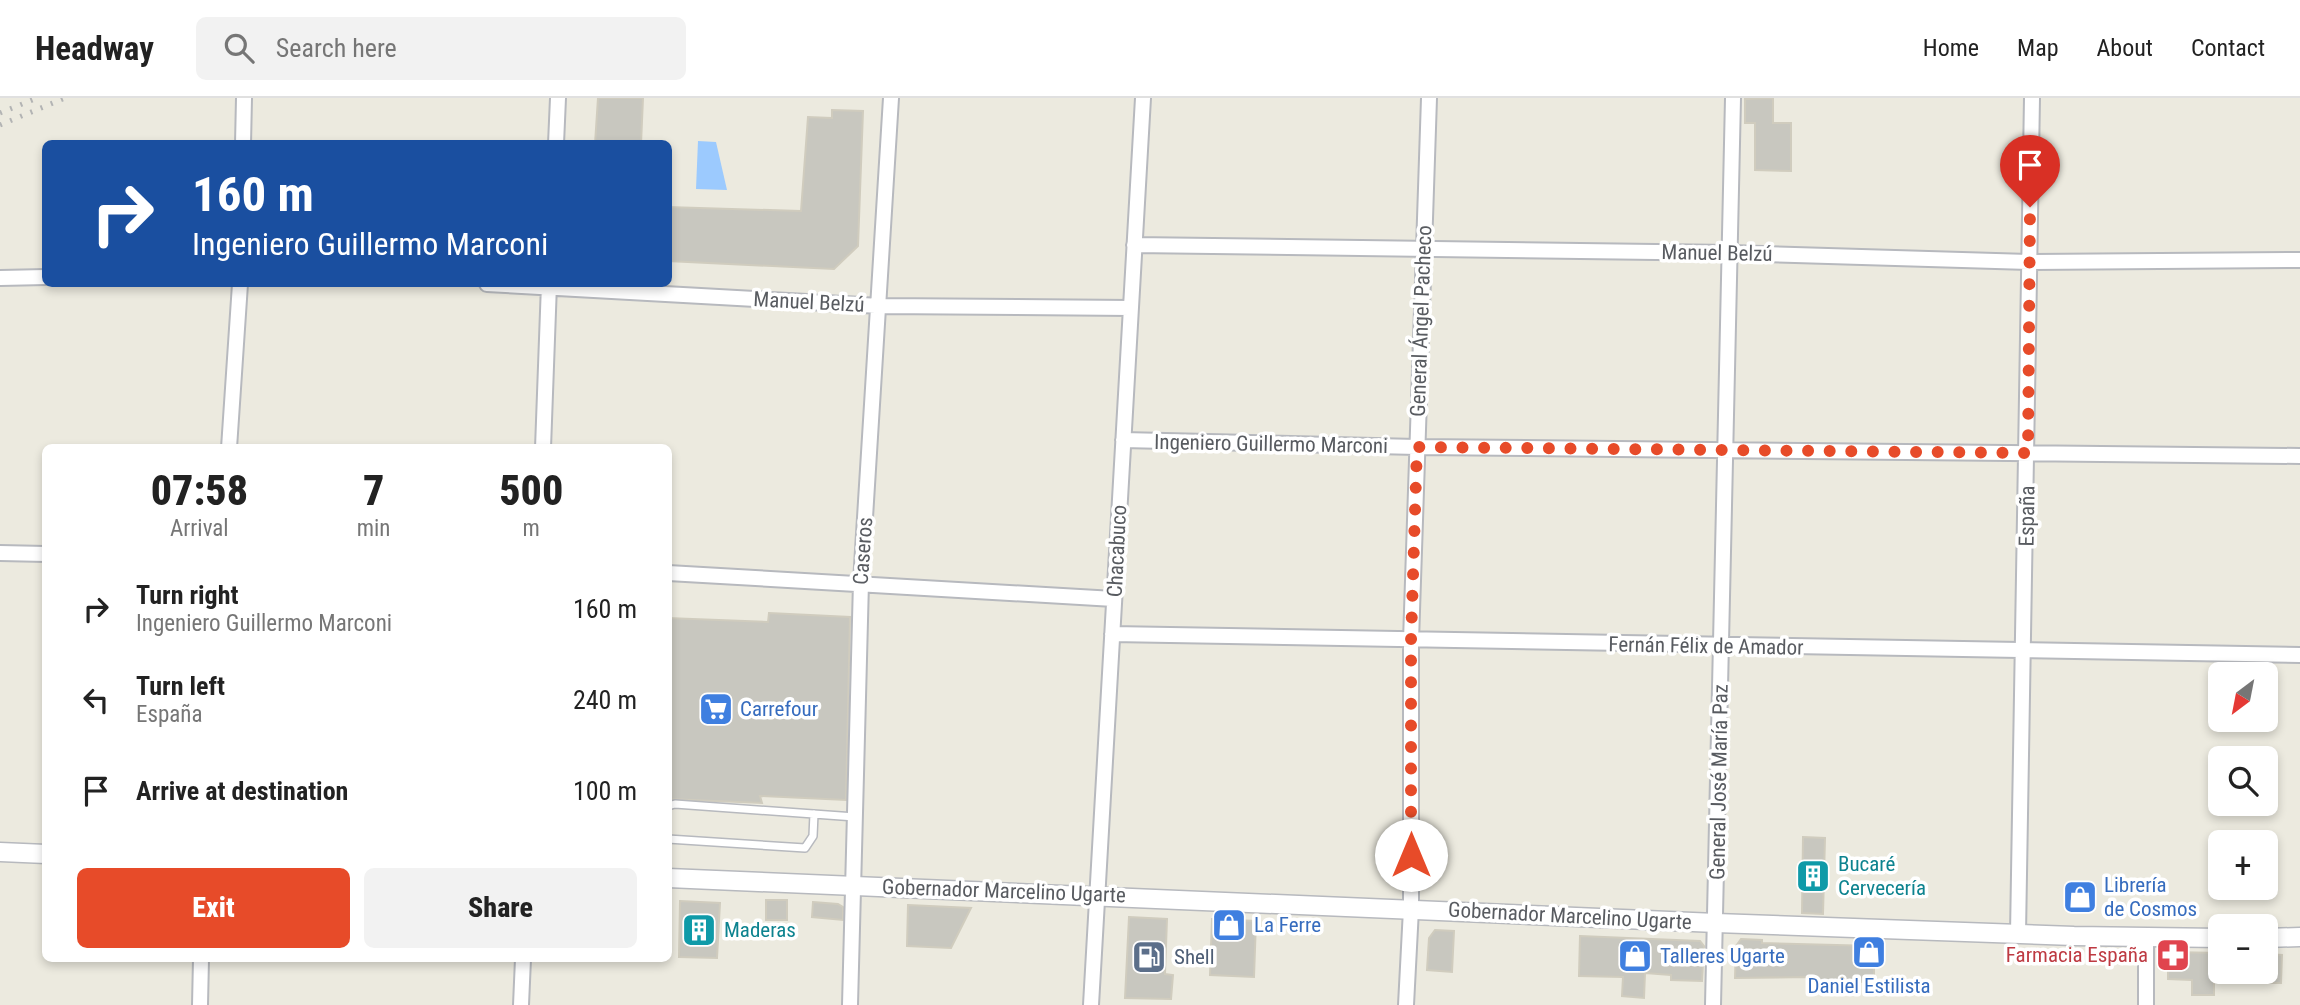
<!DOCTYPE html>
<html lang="en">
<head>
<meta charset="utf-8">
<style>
  :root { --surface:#fff; --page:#f2f2f2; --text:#222; --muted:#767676; --line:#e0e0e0; --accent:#e74b29 }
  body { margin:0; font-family:"Roboto Condensed",sans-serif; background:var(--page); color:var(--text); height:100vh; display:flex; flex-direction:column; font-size:26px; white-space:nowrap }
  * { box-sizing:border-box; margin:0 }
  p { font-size:23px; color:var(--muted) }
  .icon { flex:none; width:38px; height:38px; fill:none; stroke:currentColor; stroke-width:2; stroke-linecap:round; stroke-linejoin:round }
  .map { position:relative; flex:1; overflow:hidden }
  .details { position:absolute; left:42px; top:346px; width:630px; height:518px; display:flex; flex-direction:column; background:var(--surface); border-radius:10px; box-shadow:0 4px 10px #0003 }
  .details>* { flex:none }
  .top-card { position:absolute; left:42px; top:42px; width:630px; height:147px; border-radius:10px; box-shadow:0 4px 10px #0003; background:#1a4fa0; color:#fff; overflow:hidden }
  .needle { width:46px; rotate:212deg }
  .buttons { position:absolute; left:2208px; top:564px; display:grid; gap:14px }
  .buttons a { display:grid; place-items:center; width:70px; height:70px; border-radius:10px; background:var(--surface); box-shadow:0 4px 10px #0003; font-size:35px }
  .pin { position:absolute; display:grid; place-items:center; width:60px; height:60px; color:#fff; margin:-72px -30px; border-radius:50% 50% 50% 0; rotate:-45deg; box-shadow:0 0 7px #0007 }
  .pin .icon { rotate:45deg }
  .me { position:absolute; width:77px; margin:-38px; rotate:0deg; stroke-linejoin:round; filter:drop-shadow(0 0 5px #0008) }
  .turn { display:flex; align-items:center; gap:24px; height:147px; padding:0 35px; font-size:32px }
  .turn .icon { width:91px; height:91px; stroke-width:2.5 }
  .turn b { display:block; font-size:49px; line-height:60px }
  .eta { display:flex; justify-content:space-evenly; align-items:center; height:119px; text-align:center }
  .eta b { font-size:42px; font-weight:800; line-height:49px }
  .cta { display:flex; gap:14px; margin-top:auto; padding:14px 35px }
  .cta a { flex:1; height:80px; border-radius:10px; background:var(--accent); color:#fff; font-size:28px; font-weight:800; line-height:80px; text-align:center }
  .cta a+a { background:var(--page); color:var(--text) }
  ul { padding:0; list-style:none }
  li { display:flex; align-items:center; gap:21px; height:91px; padding:0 35px }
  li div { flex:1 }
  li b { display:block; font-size:26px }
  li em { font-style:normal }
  header { display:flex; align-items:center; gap:42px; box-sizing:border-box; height:98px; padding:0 35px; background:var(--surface); border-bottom:2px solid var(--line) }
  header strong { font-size:33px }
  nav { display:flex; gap:38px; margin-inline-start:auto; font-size:24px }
  .search { width:490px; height:63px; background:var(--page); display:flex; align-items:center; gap:18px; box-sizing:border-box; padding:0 24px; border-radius:10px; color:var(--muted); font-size:26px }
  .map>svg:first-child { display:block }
  .water { fill:#9ccafe }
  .building { fill:#c8c7bf; stroke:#d0ccbe; stroke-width:2 }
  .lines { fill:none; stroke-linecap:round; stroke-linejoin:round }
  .service-casing { stroke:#b7b9be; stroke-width:10 }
  .minor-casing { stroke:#b7b9be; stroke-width:18 }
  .tertiary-casing { stroke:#b7b9be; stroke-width:21 }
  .service { stroke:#fff; stroke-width:7 }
  .minor { stroke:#fff; stroke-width:14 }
  .tertiary { stroke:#fff; stroke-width:18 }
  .rail { stroke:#b3b4b4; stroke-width:5; stroke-dasharray:2 9; stroke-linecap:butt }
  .route { stroke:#e74b29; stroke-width:12; stroke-dasharray:0 21.6 }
  .labels { text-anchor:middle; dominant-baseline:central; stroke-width:7; stroke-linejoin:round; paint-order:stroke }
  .street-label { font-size:21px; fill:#585b60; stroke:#fff }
  .shop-label { font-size:21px; fill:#366cbe; stroke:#fff; text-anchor:start }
  .culture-label { font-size:21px; fill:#0d838f; stroke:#fff; text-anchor:start }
  .health-label { font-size:21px; fill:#be3a42; stroke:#fff; text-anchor:end }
  .service-label { font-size:21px; fill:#4e5e75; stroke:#fff; text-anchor:start }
</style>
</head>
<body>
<header>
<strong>Headway</strong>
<div class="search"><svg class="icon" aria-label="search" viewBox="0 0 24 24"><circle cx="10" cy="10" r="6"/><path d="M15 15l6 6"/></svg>Search here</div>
<nav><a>Home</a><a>Map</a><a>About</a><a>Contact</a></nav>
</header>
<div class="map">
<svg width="2300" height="907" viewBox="0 0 2300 907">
  <rect width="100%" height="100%" fill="#eceadf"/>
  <path class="water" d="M698,43L716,44L727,92L696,91Z"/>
  <path class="building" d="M598,0H643L641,46H595Z
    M1773,0V25H1791V73L1755,72V25H1745V1Z
    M832,12L863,13L858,148L834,171L668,163V109L801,113L808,19L832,20Z
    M769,515L850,519L846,702L760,698L762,705L668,701V520L768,524Z
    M1803,739L1825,740L1823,816L1802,815Z
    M766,802H787V822H766Z
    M680,803L720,805L717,860L679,859Z
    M813,804L838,806L843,809V822L812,819Z
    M908,807L971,810L951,850L907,848Z
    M1129,819L1167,821L1165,876L1173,877L1171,901L1125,900Z
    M1212,821L1256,823L1254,879L1210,877Z
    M1435,832L1454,833L1452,874L1427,872L1429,840Z
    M1580,838L1700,843L1704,848L1702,883L1671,882V877L1645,875L1644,900L1622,898L1623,879L1579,878Z
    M1741,841L1762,842V845L1874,848V884L1807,883V879L1735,880L1736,848Z
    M2168,854L2221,855V884H2214V897H2192V882L2168,881Z
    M2266,856L2282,857L2281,885H2266Z"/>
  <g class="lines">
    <g class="service-casing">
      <path id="service" d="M668,708L675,706L855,719
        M668,741L805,750L813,738L814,716"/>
    </g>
    <g class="minor-casing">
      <path id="minor" d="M243,46L244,0
        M556,46L558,0
        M1134,147L1731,155L2029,164L2300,162
        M0,180L46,179
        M487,186L880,208L1131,210
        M1123,342L1417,349L2300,358
        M229,350L240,186
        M543,350L549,186
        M0,455L46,456
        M668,475L1114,501
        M1112,536L2300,557
        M2018,836L2032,0
        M200,907L201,861
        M521,907L523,861
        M850,907L861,484L891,0
        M1091,907L1143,0
        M1406,907L1411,811V543L1429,0
        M1713,907L1733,0
        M2146,907V840"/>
    </g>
    <g class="tertiary-casing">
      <path id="tertiary" d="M0,754L46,756
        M668,780L1716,825L2074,838L2221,840
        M2266,840L2300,839"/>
    </g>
    <use href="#service" class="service"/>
    <use href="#minor" class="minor"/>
    <use href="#tertiary" class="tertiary"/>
    <path class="rail" d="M0,15L37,0
      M0,27L65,0"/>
  </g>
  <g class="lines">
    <path class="route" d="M1411,757V543L1417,349L2028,355L2030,109"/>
  </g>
  <defs>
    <g id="supermarket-square" transform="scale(1.75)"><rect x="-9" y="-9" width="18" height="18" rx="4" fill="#3f7fe0" stroke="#fff"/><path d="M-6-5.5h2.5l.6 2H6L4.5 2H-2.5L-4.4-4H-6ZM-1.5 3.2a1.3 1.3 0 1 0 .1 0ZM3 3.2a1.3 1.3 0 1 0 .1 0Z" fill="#fff"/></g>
    <g id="building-square" transform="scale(1.75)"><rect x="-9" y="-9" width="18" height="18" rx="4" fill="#0f9aa8" stroke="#fff"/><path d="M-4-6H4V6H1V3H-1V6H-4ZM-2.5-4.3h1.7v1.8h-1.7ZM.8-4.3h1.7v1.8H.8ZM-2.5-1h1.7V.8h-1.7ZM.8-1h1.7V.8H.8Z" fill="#fff"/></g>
    <g id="shop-square" transform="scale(1.75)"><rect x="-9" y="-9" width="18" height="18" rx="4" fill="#3f7fe0" stroke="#fff"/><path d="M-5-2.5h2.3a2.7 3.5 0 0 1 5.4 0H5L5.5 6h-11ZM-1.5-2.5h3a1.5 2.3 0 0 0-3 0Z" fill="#fff"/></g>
    <g id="pharmacy-square" transform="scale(1.75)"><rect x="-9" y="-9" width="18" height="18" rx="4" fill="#e0444e" stroke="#fff"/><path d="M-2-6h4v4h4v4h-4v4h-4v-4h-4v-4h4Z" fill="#fff"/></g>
    <g id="fuel-square" transform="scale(1.75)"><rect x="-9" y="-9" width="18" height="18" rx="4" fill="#5c6f8a" stroke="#fff"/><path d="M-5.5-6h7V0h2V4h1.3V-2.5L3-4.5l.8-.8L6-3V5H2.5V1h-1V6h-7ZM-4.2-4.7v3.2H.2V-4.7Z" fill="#fff"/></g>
  </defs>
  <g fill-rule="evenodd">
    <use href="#supermarket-square" x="716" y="611"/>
    <use href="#building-square" x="1813" y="778"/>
    <use href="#shop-square" x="2080" y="799"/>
    <use href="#shop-square" x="1229" y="827"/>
    <use href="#building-square" x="699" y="832"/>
    <use href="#shop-square" x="1869" y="854"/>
    <use href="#pharmacy-square" x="2173" y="857"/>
    <use href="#shop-square" x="1635" y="858"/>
    <use href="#fuel-square" x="1149" y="859"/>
  </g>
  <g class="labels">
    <g class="street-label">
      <text transform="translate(1717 155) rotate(1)">Manuel Belzú</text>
      <text transform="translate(809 204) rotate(3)">Manuel Belzú</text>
      <text transform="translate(1421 223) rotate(-88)">General Ángel Pacheco</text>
      <text transform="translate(1271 346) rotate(1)">Ingeniero Guillermo Marconi</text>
      <text transform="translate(2027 418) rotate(-89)">España</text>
      <text transform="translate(863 453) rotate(-86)">Caseros</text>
      <text transform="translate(1117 453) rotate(-87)">Chacabuco</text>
      <text transform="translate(1706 548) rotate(1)">Fernán Félix de Amador</text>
      <text transform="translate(1719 684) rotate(-89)">General José María Paz</text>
      <text transform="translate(1004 793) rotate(2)">Gobernador Marcelino Ugarte</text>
      <text transform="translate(1570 818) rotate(3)">Gobernador Marcelino Ugarte</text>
    </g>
    <g class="shop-label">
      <text x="740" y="611">Carrefour</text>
      <text x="2104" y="787">Librería<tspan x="2104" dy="24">de Cosmos</tspan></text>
      <text x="1254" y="827">La Ferre</text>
      <text x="1660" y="858">Talleres Ugarte</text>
      <text x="1869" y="888" text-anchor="middle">Daniel Estilista</text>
    </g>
    <g class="culture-label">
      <text x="1838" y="766">Bucaré<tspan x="1838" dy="24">Cervecería</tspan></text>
      <text x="724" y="832">Maderas</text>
    </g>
    <g class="health-label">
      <text x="2148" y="857">Farmacia España</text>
    </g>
    <g class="service-label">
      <text x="1174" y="859">Shell</text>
    </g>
  </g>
</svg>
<div class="buttons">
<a><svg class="needle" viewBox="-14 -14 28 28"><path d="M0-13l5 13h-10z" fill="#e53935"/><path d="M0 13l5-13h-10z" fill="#767676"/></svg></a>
<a><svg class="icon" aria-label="search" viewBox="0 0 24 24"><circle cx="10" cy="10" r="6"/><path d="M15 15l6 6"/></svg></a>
<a>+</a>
<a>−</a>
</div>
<div class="pin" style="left:2030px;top:109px;background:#d93025"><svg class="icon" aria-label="arrive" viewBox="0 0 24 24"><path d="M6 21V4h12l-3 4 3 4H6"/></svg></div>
<svg class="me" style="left:1411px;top:757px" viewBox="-20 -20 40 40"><circle r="19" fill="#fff"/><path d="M0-13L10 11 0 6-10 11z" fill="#e74b29"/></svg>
<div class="top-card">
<div class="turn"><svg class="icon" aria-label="right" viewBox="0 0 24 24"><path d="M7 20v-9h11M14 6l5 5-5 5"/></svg><div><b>160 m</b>Ingeniero Guillermo Marconi</div></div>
</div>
<section class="details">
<div class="eta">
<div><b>07:58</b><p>Arrival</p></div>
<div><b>7</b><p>min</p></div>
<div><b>500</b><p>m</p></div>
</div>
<ul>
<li><svg class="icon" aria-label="right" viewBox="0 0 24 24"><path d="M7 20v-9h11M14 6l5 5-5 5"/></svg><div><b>Turn right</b><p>Ingeniero Guillermo Marconi</p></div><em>160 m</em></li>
<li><svg class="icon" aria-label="left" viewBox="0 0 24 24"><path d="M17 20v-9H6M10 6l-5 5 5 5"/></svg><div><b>Turn left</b><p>España</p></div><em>240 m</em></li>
<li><svg class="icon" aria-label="arrive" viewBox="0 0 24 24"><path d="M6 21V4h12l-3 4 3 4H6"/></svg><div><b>Arrive at destination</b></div><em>100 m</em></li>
</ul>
<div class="cta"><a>Exit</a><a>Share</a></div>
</section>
</div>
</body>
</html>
